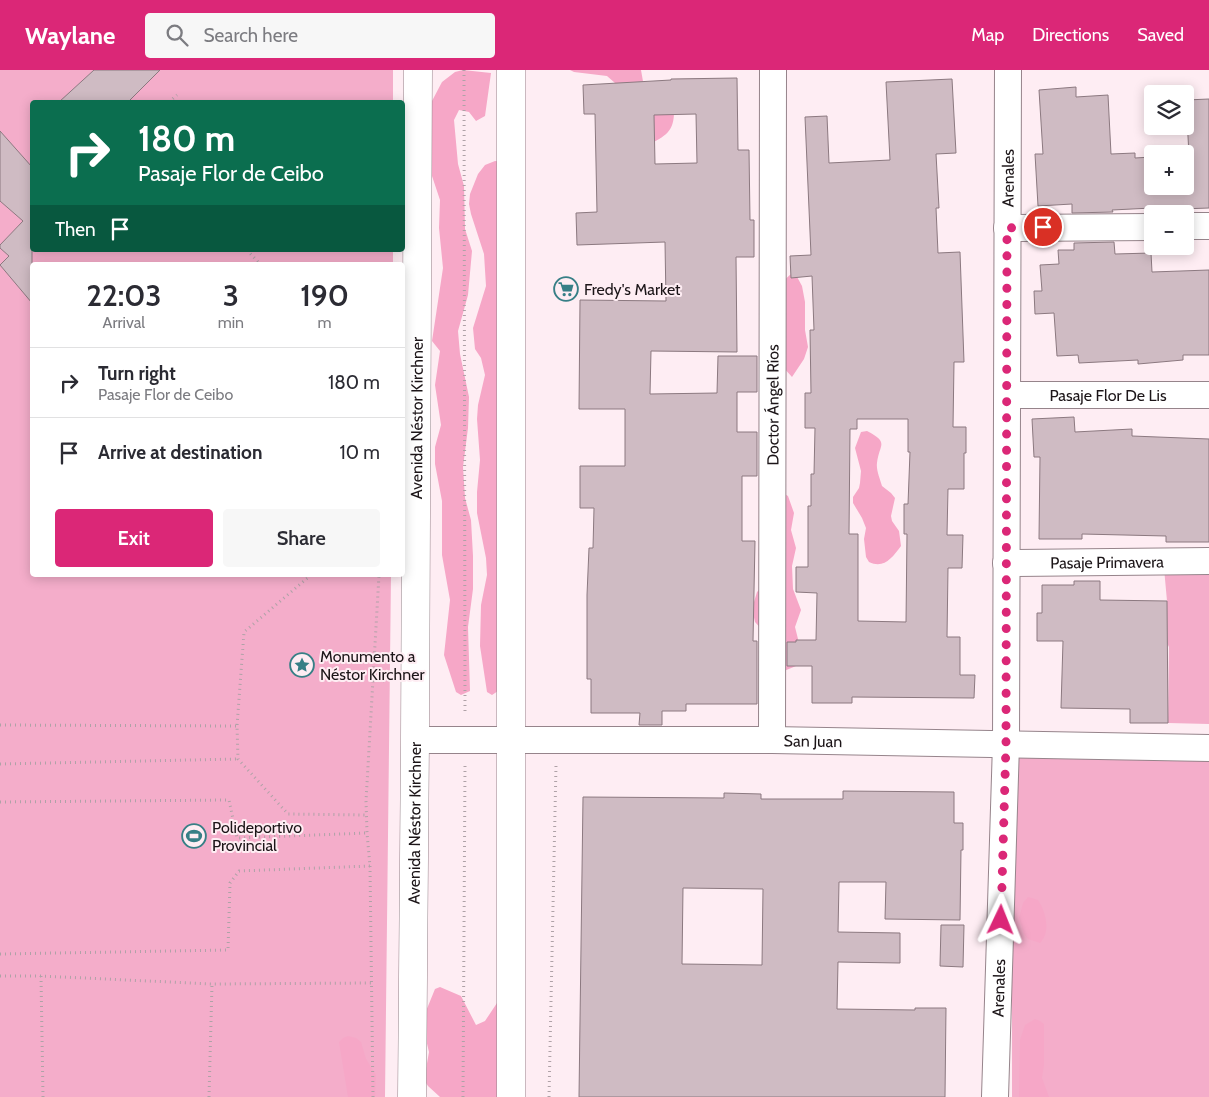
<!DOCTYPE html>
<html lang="en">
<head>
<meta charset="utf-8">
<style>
  :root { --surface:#fff; --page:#f7f7f7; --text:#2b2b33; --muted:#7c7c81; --line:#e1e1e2; --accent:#db2777 }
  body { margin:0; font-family:Cabin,sans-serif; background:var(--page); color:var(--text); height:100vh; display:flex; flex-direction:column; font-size:19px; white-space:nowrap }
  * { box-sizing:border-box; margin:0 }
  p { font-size:16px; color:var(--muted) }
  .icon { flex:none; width:28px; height:28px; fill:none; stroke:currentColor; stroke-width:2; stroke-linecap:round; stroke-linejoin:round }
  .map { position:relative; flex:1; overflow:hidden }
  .panel { position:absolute; left:30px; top:192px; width:375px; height:315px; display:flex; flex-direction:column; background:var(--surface); border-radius:5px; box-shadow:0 2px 12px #0003 }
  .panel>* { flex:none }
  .guide { position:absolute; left:30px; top:30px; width:375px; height:152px; border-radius:5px; box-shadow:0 2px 12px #0003; background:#0b6e4f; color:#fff; overflow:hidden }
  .fabs { position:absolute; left:1144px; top:15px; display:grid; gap:10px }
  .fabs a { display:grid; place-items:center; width:50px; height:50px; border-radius:5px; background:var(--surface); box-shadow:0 2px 12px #0003; font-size:25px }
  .pin { position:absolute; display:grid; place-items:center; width:42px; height:42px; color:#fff; margin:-21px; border:2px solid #fff; border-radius:50%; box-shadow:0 1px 5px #0007 }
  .me { position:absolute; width:55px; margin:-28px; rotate:2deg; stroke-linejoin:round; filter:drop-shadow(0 0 4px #0008) }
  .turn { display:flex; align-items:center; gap:18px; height:105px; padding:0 25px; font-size:22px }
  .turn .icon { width:65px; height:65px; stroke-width:2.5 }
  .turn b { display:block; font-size:35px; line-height:42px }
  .then { display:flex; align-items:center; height:48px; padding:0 25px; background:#0003; gap:10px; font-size:19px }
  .eta { display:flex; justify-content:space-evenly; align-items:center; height:85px; text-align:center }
  .eta b { font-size:30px; font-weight:600; line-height:35px }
  .primary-button { display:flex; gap:10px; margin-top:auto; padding:10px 25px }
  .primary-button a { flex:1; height:58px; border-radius:5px; background:var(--accent); color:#fff; font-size:20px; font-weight:600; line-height:58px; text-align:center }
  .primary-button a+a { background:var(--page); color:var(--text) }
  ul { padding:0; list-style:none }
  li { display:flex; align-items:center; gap:15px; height:70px; padding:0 25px; border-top:1px solid var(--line) }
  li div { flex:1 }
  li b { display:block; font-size:19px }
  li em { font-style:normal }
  header { display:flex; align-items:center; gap:30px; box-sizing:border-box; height:70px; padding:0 25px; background:var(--accent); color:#fff }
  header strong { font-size:24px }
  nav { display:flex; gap:28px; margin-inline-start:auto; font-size:18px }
  .search { width:350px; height:45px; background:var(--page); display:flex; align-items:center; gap:12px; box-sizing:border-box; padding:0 18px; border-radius:5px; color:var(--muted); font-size:19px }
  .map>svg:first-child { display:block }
  .green { fill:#f4adca }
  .forest { fill:#f6a7c7 }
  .building { fill:#cfbbc3; stroke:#8c7980; fill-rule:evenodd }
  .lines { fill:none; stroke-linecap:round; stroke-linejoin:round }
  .minor-casing { stroke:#96848b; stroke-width:28 }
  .major-casing { stroke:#96848b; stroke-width:29 }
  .path { stroke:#afa2a7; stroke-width:3; stroke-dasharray:1 4; stroke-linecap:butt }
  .minor { stroke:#fff; stroke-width:26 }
  .major { stroke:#fff; stroke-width:28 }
  .route { stroke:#db2777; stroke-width:9; stroke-dasharray:0 16.2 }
  .labels { text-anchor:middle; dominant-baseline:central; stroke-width:4; stroke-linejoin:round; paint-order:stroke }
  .street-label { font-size:16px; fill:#1c1518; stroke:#feedf3 }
  .poi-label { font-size:16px; fill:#1c1518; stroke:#feedf3; text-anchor:start }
</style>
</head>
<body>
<header>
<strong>Waylane</strong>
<div class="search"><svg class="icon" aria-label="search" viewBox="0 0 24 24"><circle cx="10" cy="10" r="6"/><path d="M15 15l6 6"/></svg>Search here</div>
<nav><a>Map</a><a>Directions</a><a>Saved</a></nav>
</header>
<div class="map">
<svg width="1209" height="1027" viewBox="0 0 1209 1027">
  <rect width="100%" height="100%" fill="#feedf3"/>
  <path class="green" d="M0,0H393V32H32V180H393V195H32V505H391L385,1027H0Z
    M1164,498H1209V654L1168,653L1169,577L1167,573V531Z
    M1019,682L1209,684V1027H1012V692Z"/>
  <path class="forest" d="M463,0L491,3L485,46L476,51L469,42L459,40L454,50L458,94L464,116L465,159L472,181L468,225L458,261L460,284L469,327L468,358L463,397L465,428L471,450L473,486V519L468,557L470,621L461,625L456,622L444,585L450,530L442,485V431L435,394V377L441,355L435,315L440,281L432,271L443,198L439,158L440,130L430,100L428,68L432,31L442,12L455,2Z
    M570,0H641L644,17L674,37C675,61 667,66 647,75L615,13L607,6L574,2Z
    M495,91L506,92L501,619L492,625L487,622L480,576L481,535L487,505L486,488L477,443V422L480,390L477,349L478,335L485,305L481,288L475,279L473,258L486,216L484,184L471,144L469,134L470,124L478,104L485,95Z
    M791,204L796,205L802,216L805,232V260L808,277L804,289L792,307L783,297L781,213Z
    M867,361C890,373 879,374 877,393C876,400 880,409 882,416L891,423L895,428L891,446L892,451L899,461L901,476C892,488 884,499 869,492L866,487L864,469L866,458L862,448L853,433V427L859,418L860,413L861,401L855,378L861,362Z
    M783,423L788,426L794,443L791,460L796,478L792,496L793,519L801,540L795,557L801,581L796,596L784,601L763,561L755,552L753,543L754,532L757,522L761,518Z
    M1028,827L1038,830C1046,842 1051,862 1040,873L1028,869L1024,864L1019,848L1023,833Z
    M440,917L461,926L476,955L485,951L497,933L502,932L503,1027H440L428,1016L424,1010L429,982L423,957L424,946L435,919Z
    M1035,949L1040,951L1044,954V995L1042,1008L1049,1027H1019L1020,970L1025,955Z
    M348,966L356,968L361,972L366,989L376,1005L375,1027H348L339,972L343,968Z"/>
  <path class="building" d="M94,0H160L128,32H59Z
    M737,8L738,80H749L750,150H754V187H736L737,282L651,281L650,324L717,323L718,286H757V322H737V362H757V406H742V471H755L753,571H757V634H686V641H662V655H639L640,643H591V609H587V525L589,478H593L594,438H580V396H625V339H579L580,230L666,231L665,172L577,175L576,143L597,142L595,44H584L583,15L671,10V9ZM696,44L697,93L655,94L654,45Z
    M952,9L956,83L936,84L939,138H936L938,183L960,182L964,292H954L953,357H966V383H964V419H948L947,465H963L962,498H948L947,567H960V605H975L974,628L852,627V633H812V596H787V572H796V570H816L817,523L796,522V497H808V436H811V404H814L815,358H805V323H811L810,260H814L812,206L791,208L790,186L811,185L805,47L827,46L829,93L890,90L886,12ZM857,349H908V382H910L908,434H904V464H907L906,552L858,551V464H849L850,359H857Z
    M1076,17V27L1108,25L1111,84L1135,83V88L1152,87V116H1185V85H1189L1186,30L1209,29V138L1153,140L1152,138L1112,140L1113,142L1072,143V134L1038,136L1035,84H1043L1039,20Z
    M0,61L32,97V233L0,195L9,186L0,178V175L23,151L0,131Z
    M1114,172L1115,184L1151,183L1152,202L1209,200V285H1183V290L1138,294V290L1079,293L1078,285L1057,286L1054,243L1035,244L1034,221H1042L1040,195L1059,194L1058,180H1074V173Z
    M1074,347L1075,362L1132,359V366L1209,369V472H1166V466L1082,464V469H1039L1040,387H1034L1032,349Z
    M1074,511H1100V530L1167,531L1168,653H1130V639L1061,638L1063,571H1037V543H1042V515H1074Z
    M843,721L954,722V753H963V780H961L960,850L885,849L886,812H839L838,862L900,863V893L838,892L837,939L915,940V938H946L945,1027H579L583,727L724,728V723L761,724V729H843ZM683,818L763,819L762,895L682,894Z
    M941,855H964L963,897L940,896Z"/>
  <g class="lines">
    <g class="minor-casing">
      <g id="minor">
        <path d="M1185,156H1209"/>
        <path d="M1007,158L1152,157"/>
        <path id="s1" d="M1008,325H1209"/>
        <path id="s2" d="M1006,493L1209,491"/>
        <path id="s3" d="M415,670H772L1209,678"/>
        <path id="s4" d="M772,670L773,0"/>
        <path id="s5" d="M995,1027L1006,674L1008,0"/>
      </g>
    </g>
    <g class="major-casing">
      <g id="major">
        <path id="s6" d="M412,1027L415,670L418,0"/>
        <path d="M511,1027V0"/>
      </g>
    </g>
    <path class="path" d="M464,0L465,644
      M169,32L177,25
      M247,180L261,195
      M311,505L244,562L237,656L238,689L288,744L367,745
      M373,610L388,611
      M0,655L237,656
      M0,694L238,689
      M0,732L229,730L237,768L367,763
      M0,884L228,880L230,813L239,801L370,796
      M0,906H41L212,914L373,913
      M41,906L43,1027
      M209,1027L212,914
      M373,1027L370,796L367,763L366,731L379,505
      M463,1027L465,696
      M549,1027L556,695"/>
    <use href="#minor" class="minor"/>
    <use href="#major" class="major"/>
  </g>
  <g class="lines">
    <path class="route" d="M1001,850L1006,674L1007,158L1043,157"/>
  </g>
  <defs>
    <g id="supermarket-ring" transform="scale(1.25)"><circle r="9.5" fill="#feedf3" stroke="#377f86" stroke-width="1.5"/><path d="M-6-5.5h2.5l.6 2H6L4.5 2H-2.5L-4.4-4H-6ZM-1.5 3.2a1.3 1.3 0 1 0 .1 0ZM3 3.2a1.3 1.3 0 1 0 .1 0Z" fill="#377f86"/></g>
    <g id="sight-ring" transform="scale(1.25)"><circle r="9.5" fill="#feedf3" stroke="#377f86" stroke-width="1.5"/><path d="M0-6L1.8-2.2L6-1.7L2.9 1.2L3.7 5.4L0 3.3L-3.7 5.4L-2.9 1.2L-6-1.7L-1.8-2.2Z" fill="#377f86"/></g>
    <g id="stadium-ring" transform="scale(1.25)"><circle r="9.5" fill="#feedf3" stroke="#377f86" stroke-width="1.5"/><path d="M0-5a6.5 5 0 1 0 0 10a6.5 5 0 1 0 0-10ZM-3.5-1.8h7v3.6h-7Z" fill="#377f86"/></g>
  </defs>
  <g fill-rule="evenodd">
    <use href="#supermarket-ring" x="566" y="219"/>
    <use href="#sight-ring" x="302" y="595"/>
    <use href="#stadium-ring" x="194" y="766"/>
  </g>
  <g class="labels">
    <g class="street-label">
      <text stroke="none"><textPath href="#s5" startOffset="919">Arenales</textPath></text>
      <text stroke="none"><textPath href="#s1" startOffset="100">Pasaje Flor De Lis</textPath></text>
      <text stroke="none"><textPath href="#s4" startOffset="335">Doctor Ángel Ríos</textPath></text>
      <text stroke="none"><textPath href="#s6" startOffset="679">Avenida Néstor Kirchner</textPath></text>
      <text stroke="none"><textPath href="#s2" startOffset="101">Pasaje Primavera</textPath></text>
      <text stroke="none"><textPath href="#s3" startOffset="398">San Juan</textPath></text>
      <text stroke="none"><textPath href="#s6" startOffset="274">Avenida Néstor Kirchner</textPath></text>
      <text stroke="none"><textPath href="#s5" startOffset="109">Arenales</textPath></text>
    </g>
    <g class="poi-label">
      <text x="584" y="219">Fredy's Market</text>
      <text x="320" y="586">Monumento a<tspan x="320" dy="18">Néstor Kirchner</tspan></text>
      <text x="212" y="757">Polideportivo<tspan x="212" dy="18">Provincial</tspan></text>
    </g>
  </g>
</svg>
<div class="fabs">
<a><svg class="icon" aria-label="layers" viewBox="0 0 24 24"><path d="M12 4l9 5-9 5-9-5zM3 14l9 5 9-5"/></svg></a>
<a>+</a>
<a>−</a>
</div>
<div class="pin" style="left:1043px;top:157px;background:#d93025"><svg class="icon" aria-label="arrive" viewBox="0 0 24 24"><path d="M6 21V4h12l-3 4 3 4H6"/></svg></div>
<svg class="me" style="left:1001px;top:850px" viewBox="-20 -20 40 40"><path d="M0-17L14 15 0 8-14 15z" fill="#db2777" stroke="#fff" stroke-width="4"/></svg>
<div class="guide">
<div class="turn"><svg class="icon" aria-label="right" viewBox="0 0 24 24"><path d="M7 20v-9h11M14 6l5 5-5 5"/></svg><div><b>180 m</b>Pasaje Flor de Ceibo</div></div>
<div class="then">Then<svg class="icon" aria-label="arrive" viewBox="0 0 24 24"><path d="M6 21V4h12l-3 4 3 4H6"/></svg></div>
</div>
<section class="panel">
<div class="eta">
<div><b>22:03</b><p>Arrival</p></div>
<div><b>3</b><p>min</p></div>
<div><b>190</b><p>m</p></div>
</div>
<ul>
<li><svg class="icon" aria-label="right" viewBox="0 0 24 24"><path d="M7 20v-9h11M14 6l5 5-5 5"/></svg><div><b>Turn right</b><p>Pasaje Flor de Ceibo</p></div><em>180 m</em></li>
<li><svg class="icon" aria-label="arrive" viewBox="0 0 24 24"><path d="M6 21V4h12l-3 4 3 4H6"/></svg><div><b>Arrive at destination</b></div><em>10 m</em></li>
</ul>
<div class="primary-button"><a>Exit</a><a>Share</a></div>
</section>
</div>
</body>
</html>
